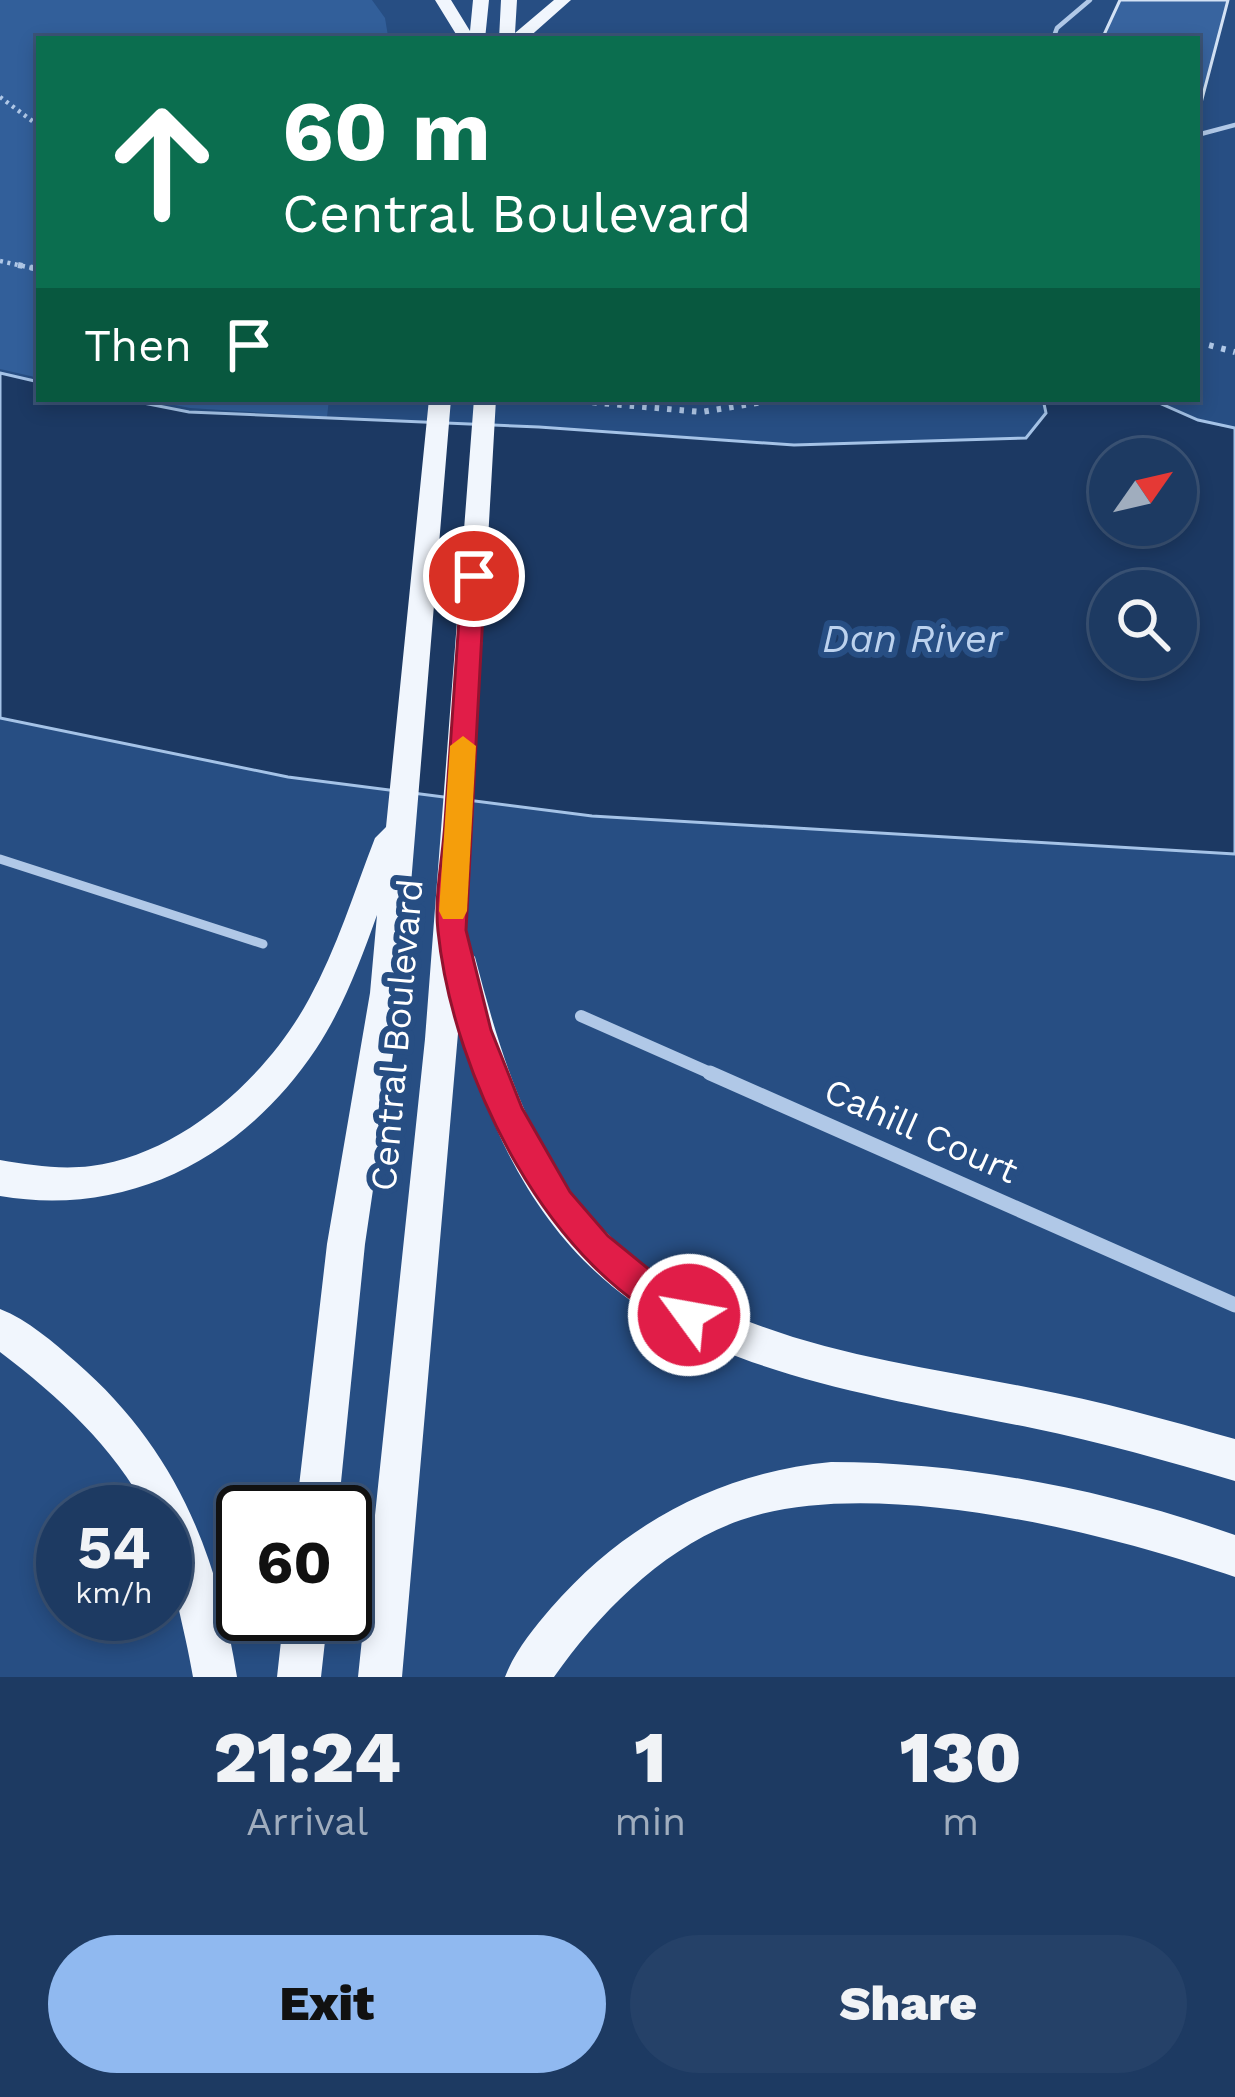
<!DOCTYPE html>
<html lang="en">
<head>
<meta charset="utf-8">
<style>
  :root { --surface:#1d3a62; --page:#254168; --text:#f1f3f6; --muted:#a0adbe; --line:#3b5477; --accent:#90b9f0 }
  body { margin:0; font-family:"Work Sans",sans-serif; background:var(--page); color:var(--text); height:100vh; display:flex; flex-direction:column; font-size:45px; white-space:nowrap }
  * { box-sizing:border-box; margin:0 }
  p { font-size:39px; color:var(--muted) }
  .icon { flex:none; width:66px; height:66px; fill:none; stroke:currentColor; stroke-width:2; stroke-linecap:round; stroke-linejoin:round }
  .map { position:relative; height:1677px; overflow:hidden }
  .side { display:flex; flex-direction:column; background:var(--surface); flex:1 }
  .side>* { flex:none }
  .hud { position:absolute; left:36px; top:36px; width:1164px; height:366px; border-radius:0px; box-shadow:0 6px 18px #0003,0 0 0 3px var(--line); background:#0b6e4f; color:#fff; overflow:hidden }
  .needle { width:78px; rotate:56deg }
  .buttons { position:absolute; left:1089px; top:438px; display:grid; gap:24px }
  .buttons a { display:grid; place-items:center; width:108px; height:108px; border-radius:50%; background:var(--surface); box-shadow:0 6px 18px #0003,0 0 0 3px var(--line); font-size:60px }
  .speed { position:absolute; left:36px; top:1485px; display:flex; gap:24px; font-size:60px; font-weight:700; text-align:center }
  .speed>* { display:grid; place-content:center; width:156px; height:156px; border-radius:50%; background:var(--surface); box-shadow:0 6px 18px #0003,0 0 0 3px var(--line); line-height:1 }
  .speed small { font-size:30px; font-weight:400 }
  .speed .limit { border:6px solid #111; border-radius:18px; background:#fff; color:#111 }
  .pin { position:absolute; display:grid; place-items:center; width:102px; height:102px; color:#fff; margin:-51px; border:6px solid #fff; border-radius:50%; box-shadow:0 3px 12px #0007 }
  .me { position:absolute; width:132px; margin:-66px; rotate:302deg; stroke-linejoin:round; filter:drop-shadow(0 0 9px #0008) }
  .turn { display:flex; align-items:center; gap:42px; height:252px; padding:0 48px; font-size:54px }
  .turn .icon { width:156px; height:156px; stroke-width:2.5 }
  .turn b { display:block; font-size:84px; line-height:102px }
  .then { display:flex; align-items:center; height:114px; padding:0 48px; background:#0003; gap:24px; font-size:45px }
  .eta { display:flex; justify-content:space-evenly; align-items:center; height:204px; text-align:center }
  .eta b { font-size:72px; font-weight:800; line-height:84px }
  .cta { display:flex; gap:24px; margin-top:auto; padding:24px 48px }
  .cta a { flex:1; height:138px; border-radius:72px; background:var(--accent); color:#111; font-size:48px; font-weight:800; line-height:138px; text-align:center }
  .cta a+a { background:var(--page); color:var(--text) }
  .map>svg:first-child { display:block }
  .green { fill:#325f9a }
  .water { fill:#1c3963; stroke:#a5c3e7; stroke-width:3; fill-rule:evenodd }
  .building { fill:#38649f; stroke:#d3e2f5; stroke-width:3 }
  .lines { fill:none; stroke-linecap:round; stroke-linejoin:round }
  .path-far1 { stroke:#b0c8e7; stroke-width:4.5; stroke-dasharray:3 4.5; stroke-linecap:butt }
  .path { stroke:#b0c8e7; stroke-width:6; stroke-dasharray:4.5 8; stroke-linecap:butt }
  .service-far1 { stroke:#b0c8e7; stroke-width:4.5 }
  .service { stroke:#b0c8e7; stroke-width:9 }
  .minor-far1 { stroke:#b0c8e7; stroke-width:12 }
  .minor { stroke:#b0c8e7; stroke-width:15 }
  .primary { fill:#f1f6fd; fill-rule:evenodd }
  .route { fill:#e11d48; stroke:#92132f; stroke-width:3 }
  .slow { fill:#f59e0b }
  .labels { text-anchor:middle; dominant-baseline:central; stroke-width:12; stroke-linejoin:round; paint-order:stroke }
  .street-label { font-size:36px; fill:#fff; stroke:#274e83 }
  .water-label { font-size:39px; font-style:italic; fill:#bcd2ee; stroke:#274e83 }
</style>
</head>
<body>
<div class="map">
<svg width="1235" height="1677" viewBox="0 0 1235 1677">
  <rect width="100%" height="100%" fill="#274e83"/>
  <path class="green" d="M0,0H372L385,18L388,36L39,39V378L0,369Z
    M144,399H329L327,417L190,408Z"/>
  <path class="water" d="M0,373L39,382V399H123L189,412L539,427L794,445L1026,438L1046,413L1043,399H1150L1198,420L1235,428V854L592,816L288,777L0,718ZM1110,459H1176V525H1110ZM1110,591H1176V657H1110Z"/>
  <path class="building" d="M1120,0H1228L1197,118V39H1102Z"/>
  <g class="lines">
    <path class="path-far1" d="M0,97L39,126
      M0,261L32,268"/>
    <path class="path" d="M18,265L39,269
      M1197,342L1235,352
      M555,399L701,412L782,399"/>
    <path class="service-far1" d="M1053,39L1057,28L1090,0
      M1197,135L1235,125"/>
    <path class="service" d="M0,859L263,944"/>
    <path class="minor-far1" d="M581,1016L717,1076"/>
    <path class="minor" d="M710,1073L1235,1305"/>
    <path class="primary" d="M435,0H451L470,31L473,0H489L485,39H459Z
      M501,0H517L515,33L554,0H571L527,39H499Z
      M429,399H451L402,993L365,1244L338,1512H296L327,1244L370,993L377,915C361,960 343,1008 316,1049C244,1157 129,1218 0,1196V1160C30,1165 60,1170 91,1166C182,1154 267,1077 309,999C337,948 354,892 375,838L386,827Z
      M474,399H496L465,945L475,957C498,1045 524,1136 583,1207C693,1340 873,1357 1031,1388C1100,1401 1167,1420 1235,1439V1481C1167,1461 1101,1442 1032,1428C740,1370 548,1347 459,1022L402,1677H358L425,1039Z
      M0,1309C28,1320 53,1342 76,1362C174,1447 217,1551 237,1677H193C184,1622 165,1567 165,1512H148C113,1446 59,1397 0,1352Z
      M831,1462C967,1462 1107,1490 1235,1535V1577C1105,1532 873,1474 741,1520C664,1547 600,1612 554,1677H505C515,1651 533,1629 551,1608C625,1523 719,1473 831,1462Z
      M284,1614H328L321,1677H277Z"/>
  </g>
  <path class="route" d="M474,568L485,576L466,930L491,1030L522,1108L570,1192L608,1236L667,1284L702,1302L707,1315L702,1327L689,1332C549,1274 453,1077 438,931C434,897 443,857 445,822C451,740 457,658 462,576Z"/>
  <path class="slow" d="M463,736L476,746L467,911L463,919H443L439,911L450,746Z"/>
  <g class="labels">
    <g class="street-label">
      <text transform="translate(397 1035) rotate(-85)">Central Boulevard</text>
      <text transform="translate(921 1131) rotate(24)">Cahill Court</text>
    </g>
    <g class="water-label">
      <text x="912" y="638">Dan River</text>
    </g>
  </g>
</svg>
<div class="buttons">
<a><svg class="needle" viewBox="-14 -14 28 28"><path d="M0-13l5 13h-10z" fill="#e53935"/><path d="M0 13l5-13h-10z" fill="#a0adbe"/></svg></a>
<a><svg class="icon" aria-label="search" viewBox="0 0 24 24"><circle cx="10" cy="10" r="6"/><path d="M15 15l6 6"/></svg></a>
</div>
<div class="speed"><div>54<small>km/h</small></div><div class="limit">60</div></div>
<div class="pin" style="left:474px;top:576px;background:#d93025"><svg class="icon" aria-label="arrive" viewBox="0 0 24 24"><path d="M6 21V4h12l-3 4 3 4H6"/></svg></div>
<svg class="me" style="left:689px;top:1315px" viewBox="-20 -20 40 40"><circle r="17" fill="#e11d48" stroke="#fff" stroke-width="3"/><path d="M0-11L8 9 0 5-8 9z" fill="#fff"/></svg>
<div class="hud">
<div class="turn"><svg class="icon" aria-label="ahead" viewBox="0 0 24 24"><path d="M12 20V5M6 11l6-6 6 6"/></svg><div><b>60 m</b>Central Boulevard</div></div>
<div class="then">Then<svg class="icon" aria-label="arrive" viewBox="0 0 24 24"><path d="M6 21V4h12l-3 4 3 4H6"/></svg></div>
</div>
</div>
<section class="side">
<div class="eta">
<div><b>21:24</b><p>Arrival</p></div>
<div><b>1</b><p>min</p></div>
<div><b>130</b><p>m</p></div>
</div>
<div class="cta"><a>Exit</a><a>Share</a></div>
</section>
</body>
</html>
